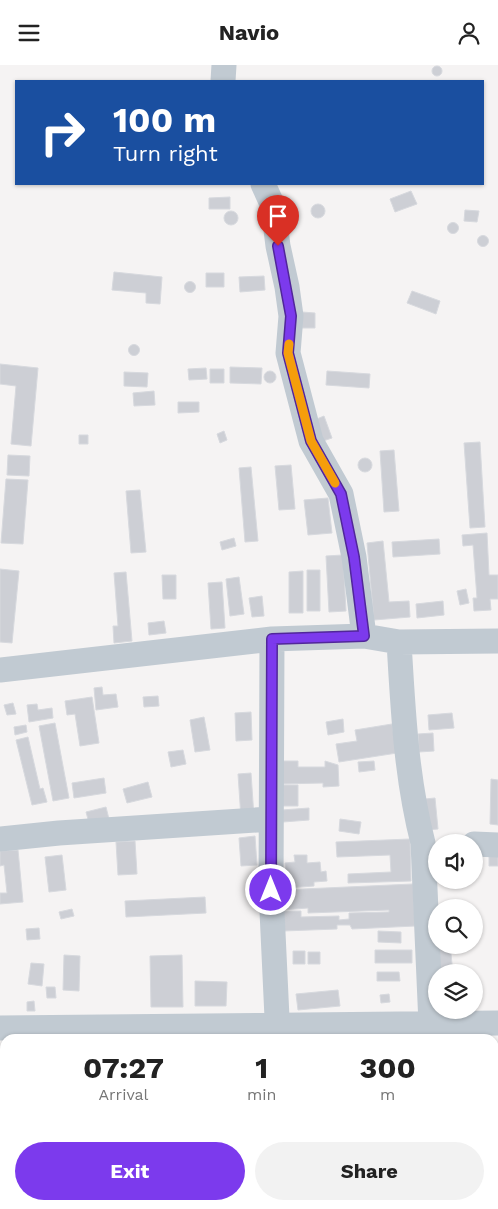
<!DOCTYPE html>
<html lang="en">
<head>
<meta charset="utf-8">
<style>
  :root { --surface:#fff; --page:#f2f2f2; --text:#222; --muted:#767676; --accent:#7c3aed }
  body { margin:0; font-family:"Work Sans",sans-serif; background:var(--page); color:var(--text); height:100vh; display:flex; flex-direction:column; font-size:19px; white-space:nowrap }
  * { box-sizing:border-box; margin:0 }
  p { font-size:16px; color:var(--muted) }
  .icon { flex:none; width:28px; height:28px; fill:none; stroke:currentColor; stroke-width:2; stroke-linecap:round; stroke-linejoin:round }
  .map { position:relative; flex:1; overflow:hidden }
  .drawer { position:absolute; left:0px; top:969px; width:499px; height:176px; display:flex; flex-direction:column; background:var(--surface); border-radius:15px 15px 0 0; box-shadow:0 1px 4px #0004 }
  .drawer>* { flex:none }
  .hud { position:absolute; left:15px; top:15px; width:469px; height:105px; border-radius:0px; box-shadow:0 1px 4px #0004; background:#1a4fa0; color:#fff; overflow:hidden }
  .controls { position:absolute; left:428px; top:769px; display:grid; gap:10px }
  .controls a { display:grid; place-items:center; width:55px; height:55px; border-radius:50%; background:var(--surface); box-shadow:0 1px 4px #0004; font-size:25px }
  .pin { position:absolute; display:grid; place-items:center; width:42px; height:42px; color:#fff; margin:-51px -21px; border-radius:50% 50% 50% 0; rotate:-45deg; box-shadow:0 0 5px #0007 }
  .pin .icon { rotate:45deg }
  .me { position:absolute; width:55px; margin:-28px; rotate:0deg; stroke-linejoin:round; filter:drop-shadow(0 0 4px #0008) }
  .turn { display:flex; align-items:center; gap:18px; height:105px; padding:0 15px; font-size:22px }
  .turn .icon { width:65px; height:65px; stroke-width:2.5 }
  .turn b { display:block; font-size:35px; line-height:42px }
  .eta { display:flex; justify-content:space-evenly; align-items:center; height:85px; text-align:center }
  .eta b { font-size:30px; font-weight:700; line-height:35px }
  .primary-button { display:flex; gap:10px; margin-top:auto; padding:10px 15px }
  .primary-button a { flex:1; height:58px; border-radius:30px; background:var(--accent); color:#fff; font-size:20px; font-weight:700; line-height:58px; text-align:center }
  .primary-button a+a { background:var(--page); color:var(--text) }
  header { display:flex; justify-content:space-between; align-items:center; height:65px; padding:0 15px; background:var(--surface); font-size:22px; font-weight:700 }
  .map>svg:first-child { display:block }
  .building { fill:#cdcfd5; stroke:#d7d9de }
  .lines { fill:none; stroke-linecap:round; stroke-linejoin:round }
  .minor { stroke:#c1cad2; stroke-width:25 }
  .route-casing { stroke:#51269a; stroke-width:12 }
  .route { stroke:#7c3aed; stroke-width:9 }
  .slow { stroke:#f59e0b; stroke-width:9 }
</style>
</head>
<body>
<header><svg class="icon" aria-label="menu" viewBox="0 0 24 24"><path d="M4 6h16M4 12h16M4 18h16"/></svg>Navio<svg class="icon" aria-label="person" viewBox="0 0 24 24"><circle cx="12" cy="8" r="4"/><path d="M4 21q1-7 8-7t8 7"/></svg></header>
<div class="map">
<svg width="498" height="1144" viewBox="0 0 498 1144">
  <rect width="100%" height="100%" fill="#f5f3f3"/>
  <path class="building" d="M432 6a5 5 0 1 1 10 0a5 5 0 1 1-10 0Z
    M411,126L417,139L395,147L390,134Z
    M230,132V144H209V133Z
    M311 146a7 7 0 1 1 14 0a7 7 0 1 1-14 0Z
    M465,145L479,146L477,157L464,156Z
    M224 153a7 7 0 1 1 14 0a7 7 0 1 1-14 0Z
    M447.5 163a5.5 5.5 0 1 1 11 0a5.5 5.5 0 1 1-11 0Z
    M477.5 176a5.5 5.5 0 1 1 11 0a5.5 5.5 0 1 1-11 0Z
    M114,207L162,212L160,239L146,238V228L112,225Z
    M206,208H224V222H206Z
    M264,211L265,225L240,227L239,212Z
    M184.5 222a5.5 5.5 0 1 1 11 0a5.5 5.5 0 1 1-11 0Z
    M412,226L440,236L436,249L407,238Z
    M302,247L315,248V263H302Z
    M128.5 285a5.5 5.5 0 1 1 11 0a5.5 5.5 0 1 1-11 0Z
    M0,299L38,303L31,381L11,379L16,321L0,319Z
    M230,302L262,303L261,319L230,318Z
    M206,303L207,314L189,315L188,304Z
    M210,304H224V318H210Z
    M264 312a6 6 0 1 1 12 0a6 6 0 1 1-12 0Z
    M327,306L370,309L369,323L326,320Z
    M124,307L148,308L147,322L124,321Z
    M154,326L155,340L134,341L133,328Z
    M178,337H199V347L178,348Z
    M324,351L332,373L320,377L312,356Z
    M224,366L227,375L220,378L217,369Z
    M79,370H88V379H79Z
    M480,377L485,462L470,463L464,378Z
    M394,385L399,446L384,447L380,386Z
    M8,390L30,391L29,411L7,410Z
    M358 400a7 7 0 1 1 14 0a7 7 0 1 1-14 0Z
    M291,400L295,444L279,445L275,401Z
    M251,402L258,476L245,477L239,403Z
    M6,414L28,415L23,479L1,478Z
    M140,425L146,487L131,488L126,426Z
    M328,433L332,468L308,470L304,435Z
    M487,468L489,510H498V534H490L491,545L474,546L473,533H477L473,480L463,481L462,470Z
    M234,473L236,481L222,485L220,477Z
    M439,474L440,489L393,492L392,477Z
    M383,476L389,537L409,536L410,552L374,555L367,478Z
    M343,490L346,546L329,547L326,491Z
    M0,504L19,506L12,578L0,577Z
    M307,505H320V546H307Z
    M303,506V548H289V507Z
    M126,507L132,576L114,578L113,561H118L114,508Z
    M162,510H176V534H163Z
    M239,512L244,549L230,551L226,514Z
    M222,517L225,563L211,564L208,518Z
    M466,524L469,538L460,540L457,526Z
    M262,531L264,551L252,552L249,533Z
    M443,536L444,550L417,553L416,539Z
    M164,556L166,568L149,570L148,558Z
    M102,622L103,630L116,629L118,642L96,645L94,623Z
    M158,631L159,641L144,642L143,632Z
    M92,632L99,678L80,681L75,649L67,650L65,636Z
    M13,638L16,649L7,650L4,640Z
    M37,639L38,645L52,643L53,653L29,657L27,640Z
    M251,647L252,675L236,676L235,648Z
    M452,648L454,663L429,665L428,650Z
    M204,652L210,685L195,687L190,655Z
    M343,654L344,667L328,670L326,657Z
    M55,658L69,733L53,736L39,661Z
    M392,659L397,688L339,697L336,679L357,676L355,665Z
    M26,660L27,667L15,670L14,662Z
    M433,668L434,686L419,687L418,669Z
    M28,672L40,724L43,723L47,737L32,740L16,675Z
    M183,685L186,699L171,702L168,687Z
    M278,696H298V702H325V696L338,700L339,721L323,722V718L279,719Z
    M374,696L375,705L359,707L358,697Z
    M251,708L254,752L241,753L238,709Z
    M104,713L106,728L74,733L72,718Z
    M491,714L498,715V760L490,759Z
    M148,717L152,732L127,738L123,724Z
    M282,720H298V741H283Z
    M435,733L438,764L427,765L425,734Z
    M106,742L109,754L89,758L86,747Z
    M309,743V755L283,757L282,745Z
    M340,754L361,757L359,769L339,766Z
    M255,771L257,800L241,801L239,773Z
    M410,774L411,816L348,818V809L391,807L390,790L337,792L336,777Z
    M135,776L137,809L118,810L116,777Z
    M18,785L23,837L0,839V828H7L4,800L0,801V786Z
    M489,788H498V801H489Z
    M62,790L66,825L49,827L45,792Z
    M294,790H307V798L320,797L321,807L326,806L327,816L314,817V821L287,823L285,798L295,797Z
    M413,819L415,861L352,864L350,860H337V864L283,866L282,846H301V852L339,851V855L349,854V848L389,847V845L308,848V843L282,845L281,825Z
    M205,832L206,848L126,852L125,836Z
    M72,844L74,851L61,854L59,847Z
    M39,863L40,874L27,875L26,864Z
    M378,866L401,867V878L378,877Z
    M436,880H450L453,908H436Z
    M375,885H412V898H375Z
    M293,886H305V899H293Z
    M308,887H320V899H308Z
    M64,890L80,891L79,926L63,925Z
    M182,890L183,942H151L150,891Z
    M31,898L44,899L42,921L28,919Z
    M377,907H399L400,916H377Z
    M195,916L227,917L226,941H195Z
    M46,922H55L56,933H47Z
    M338,925L340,941L298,945L296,929Z
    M389,929L390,937L381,938L380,930Z
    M34,936L35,946H27V937Z"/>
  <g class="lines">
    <path class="minor" d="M223,16L224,0
      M263,119L273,141L278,181L287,222L291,251L288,288L311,376L341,429L354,492L364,571
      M272,574L271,825L278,974
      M399,577C403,644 406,712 423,778L431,959
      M0,605L272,574L364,571L399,577L498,576
      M0,774L59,768L271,754
      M474,779L498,780
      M0,963L498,958
      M288,1140V1144
      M0,1143L209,1140"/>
  </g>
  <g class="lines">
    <g class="route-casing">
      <path id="route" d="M271,825L272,574L364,571L354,492L341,429L311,376L288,288L291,251L278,181"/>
    </g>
    <use href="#route" class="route"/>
    <path class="slow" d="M289,279L288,288L311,376L335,418"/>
  </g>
</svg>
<div class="controls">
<a><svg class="icon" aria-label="sound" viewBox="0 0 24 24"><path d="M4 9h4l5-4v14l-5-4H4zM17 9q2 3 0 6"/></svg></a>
<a><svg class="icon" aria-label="search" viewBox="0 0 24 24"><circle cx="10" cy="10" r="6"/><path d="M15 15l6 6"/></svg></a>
<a><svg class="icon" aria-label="layers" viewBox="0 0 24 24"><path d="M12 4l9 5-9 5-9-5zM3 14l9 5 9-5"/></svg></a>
</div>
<div class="pin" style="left:278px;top:181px;background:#d93025"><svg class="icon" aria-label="arrive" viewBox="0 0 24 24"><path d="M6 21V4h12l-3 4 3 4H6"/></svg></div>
<svg class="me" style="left:271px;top:825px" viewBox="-20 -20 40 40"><circle r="17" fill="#7c3aed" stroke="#fff" stroke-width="3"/><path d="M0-11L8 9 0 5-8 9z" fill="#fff"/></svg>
<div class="hud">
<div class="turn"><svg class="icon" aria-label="right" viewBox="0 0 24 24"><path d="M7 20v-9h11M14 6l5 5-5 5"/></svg><div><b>100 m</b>Turn right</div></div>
</div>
<section class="drawer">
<div class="eta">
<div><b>07:27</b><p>Arrival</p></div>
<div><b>1</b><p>min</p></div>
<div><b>300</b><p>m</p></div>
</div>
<div class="primary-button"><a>Exit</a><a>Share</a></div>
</section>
</div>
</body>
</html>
